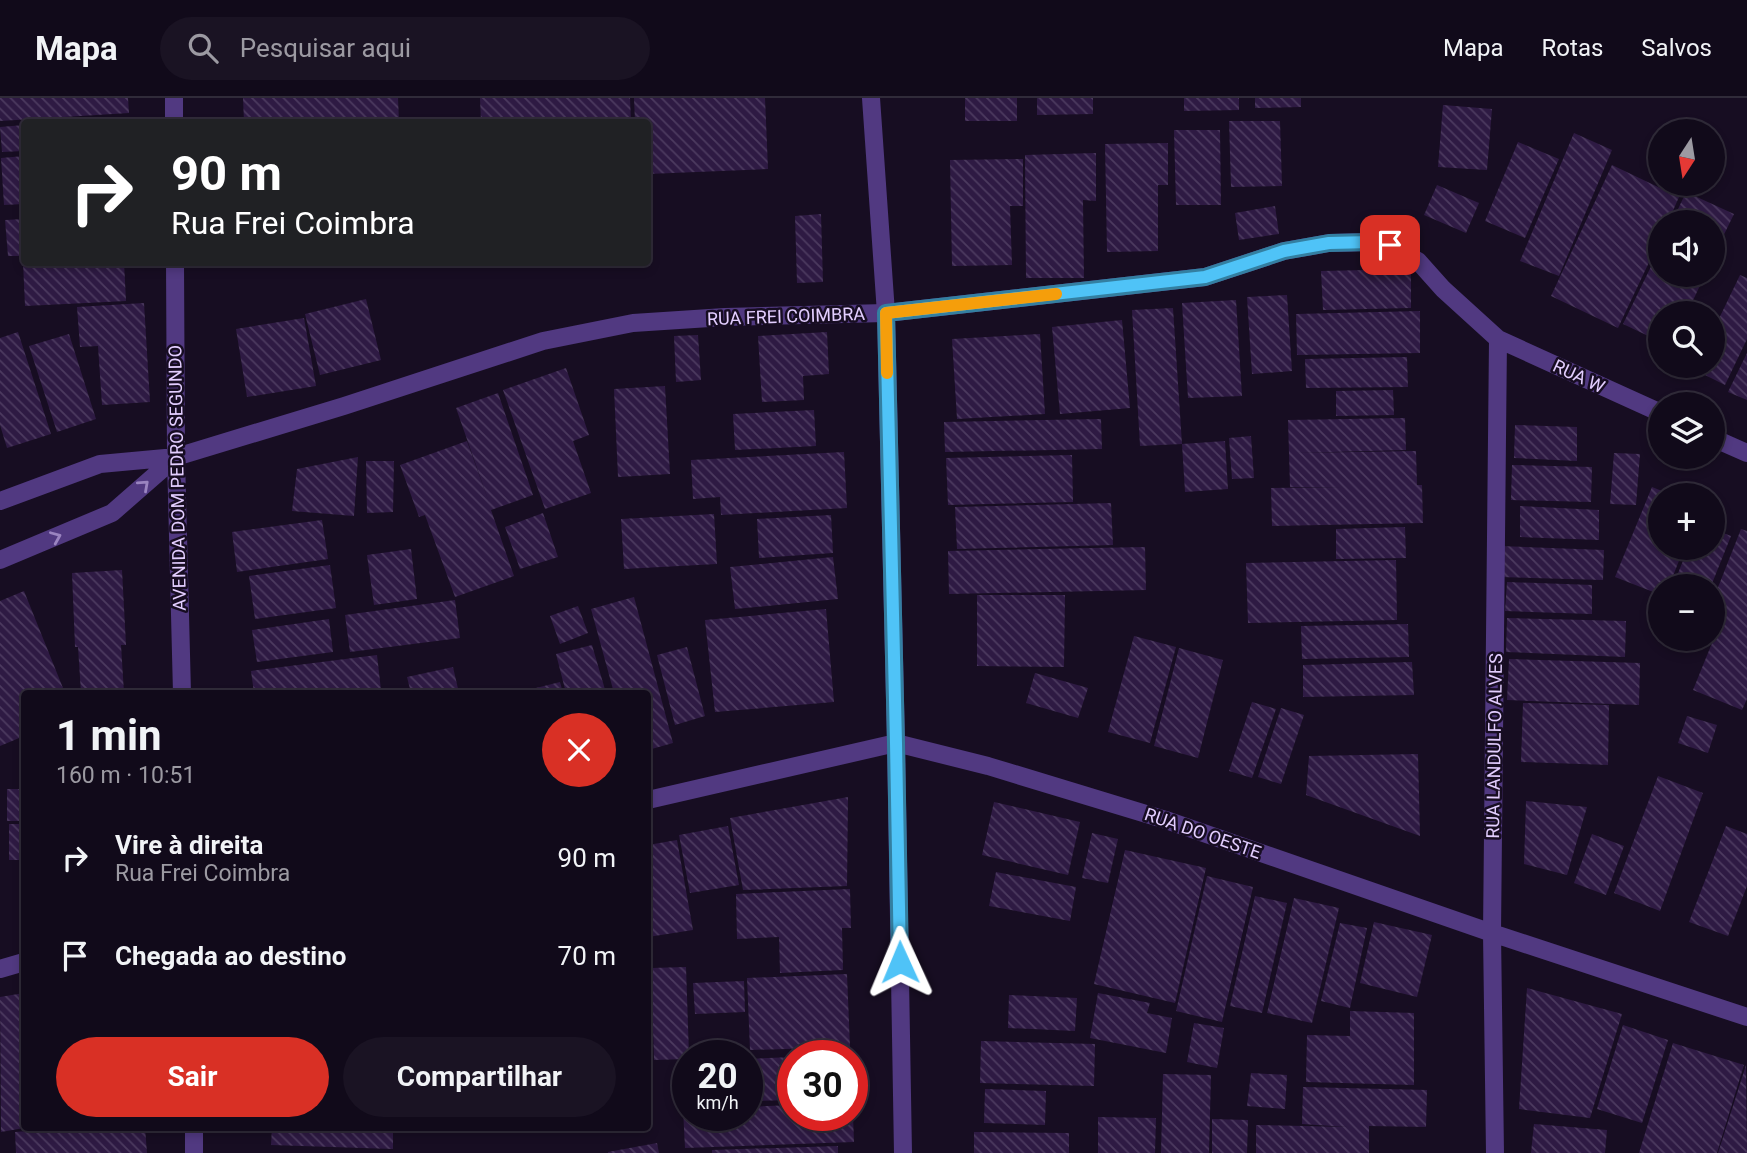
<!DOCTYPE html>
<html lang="pt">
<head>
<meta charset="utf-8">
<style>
  :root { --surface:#110a1a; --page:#1a1323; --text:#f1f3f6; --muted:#9c9aa2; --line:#302b39; --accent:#d93025 }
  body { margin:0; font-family:Roboto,sans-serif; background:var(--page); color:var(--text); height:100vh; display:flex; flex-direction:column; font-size:26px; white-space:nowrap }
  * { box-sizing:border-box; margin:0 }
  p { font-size:23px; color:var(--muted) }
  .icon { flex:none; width:38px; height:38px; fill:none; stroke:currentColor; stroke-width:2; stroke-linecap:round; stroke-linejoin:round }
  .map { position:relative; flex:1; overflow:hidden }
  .details { position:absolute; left:21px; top:592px; width:630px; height:441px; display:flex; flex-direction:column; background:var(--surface); border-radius:7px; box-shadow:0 4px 10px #0003,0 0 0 2px var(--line) }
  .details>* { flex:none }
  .hud { position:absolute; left:21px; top:21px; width:630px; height:147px; border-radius:7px; box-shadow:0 4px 10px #0003,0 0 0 2px var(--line); background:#202124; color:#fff; overflow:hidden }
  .needle { width:46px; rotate:192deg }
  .controls { position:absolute; left:1648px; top:21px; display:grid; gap:14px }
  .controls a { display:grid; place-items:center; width:77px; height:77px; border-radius:50%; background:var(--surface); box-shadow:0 4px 10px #0003,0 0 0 2px var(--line); font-size:35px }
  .speed { position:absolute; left:672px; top:942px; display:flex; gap:14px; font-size:35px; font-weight:700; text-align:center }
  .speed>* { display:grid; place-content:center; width:91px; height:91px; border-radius:50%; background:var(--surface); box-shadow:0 4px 10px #0003,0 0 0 2px var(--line); line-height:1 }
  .speed small { font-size:18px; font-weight:400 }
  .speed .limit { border:10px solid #d22; background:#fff; color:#111 }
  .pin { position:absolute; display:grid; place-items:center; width:60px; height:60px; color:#fff; margin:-30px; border-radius:14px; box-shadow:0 4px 10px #0006 }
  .me { position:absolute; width:77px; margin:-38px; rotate:359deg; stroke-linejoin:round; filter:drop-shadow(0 0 5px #0008) }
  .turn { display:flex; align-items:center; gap:24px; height:147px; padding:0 35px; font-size:32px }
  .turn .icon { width:91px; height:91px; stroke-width:2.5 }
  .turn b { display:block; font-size:49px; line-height:60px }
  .round { display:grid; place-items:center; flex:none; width:74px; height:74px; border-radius:37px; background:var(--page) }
  .head { display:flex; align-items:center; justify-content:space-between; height:119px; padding:0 35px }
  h1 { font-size:42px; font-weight:700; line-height:52px }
  .action { display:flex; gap:14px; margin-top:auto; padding:14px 35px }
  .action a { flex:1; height:80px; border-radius:42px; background:var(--accent); color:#fff; font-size:28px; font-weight:700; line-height:80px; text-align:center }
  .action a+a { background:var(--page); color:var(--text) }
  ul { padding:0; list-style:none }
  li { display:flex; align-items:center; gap:21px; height:98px; padding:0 35px }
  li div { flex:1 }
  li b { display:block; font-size:26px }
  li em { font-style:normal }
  header { display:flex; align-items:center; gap:42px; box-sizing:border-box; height:98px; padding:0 35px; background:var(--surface); border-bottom:2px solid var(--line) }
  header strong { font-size:33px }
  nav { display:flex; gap:38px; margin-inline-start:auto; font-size:24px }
  .search { width:490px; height:63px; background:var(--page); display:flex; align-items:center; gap:18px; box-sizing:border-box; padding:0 24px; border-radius:38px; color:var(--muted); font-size:26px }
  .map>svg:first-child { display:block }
  .building { fill:url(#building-back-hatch) }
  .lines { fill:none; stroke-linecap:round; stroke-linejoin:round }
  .street { stroke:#513981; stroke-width:18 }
  .oneway { stroke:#9a84c0 }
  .route-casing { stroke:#337fa1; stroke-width:18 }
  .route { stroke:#4fc3f7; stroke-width:12 }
  .slow { stroke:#f59e0b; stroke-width:12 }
  .labels { text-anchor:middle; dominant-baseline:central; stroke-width:5; stroke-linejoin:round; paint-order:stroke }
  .street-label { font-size:18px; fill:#e3ceff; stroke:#170d22 }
</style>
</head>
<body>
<header>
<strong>Mapa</strong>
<div class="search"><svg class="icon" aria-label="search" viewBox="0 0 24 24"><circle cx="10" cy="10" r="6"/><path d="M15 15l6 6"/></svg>Pesquisar aqui</div>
<nav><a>Mapa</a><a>Rotas</a><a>Salvos</a></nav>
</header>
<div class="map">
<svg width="1747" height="1055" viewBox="0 0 1747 1055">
  <defs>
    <pattern id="building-back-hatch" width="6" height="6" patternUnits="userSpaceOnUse" patternTransform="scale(1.75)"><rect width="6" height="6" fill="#2e1a43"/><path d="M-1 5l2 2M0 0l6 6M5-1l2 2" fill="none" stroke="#4c3a5f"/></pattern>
  </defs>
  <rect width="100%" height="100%" fill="#170d22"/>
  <path class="building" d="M0,0H128L129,15L0,23Z
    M243,0H398L399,24H244Z
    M480,0H630L631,24H481Z
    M634,0H765L768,71L648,76V24H635Z
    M965,0H1017V23H965Z
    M1037,0H1093V16L1037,17Z
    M1184,0H1239V12L1184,13Z
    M1255,0H1301V9L1255,10Z
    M1443,7L1492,11L1487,72L1438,69Z
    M1229,23H1280L1282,88L1231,89Z
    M24,27V53L2,54L0,29Z
    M1174,32H1220L1221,107H1176Z
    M1574,35L1612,52L1559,178L1520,163Z
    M1518,44L1559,61L1525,140L1485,123Z
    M1168,45V87H1158V153L1107,154L1105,46Z
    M1096,55V103L1083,102L1084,180H1026L1025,57Z
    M24,58V106L4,107L1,60Z
    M1023,61V108H1010L1012,167L952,168L950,62Z
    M1612,67L1679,99L1668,124H1661V139L1618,230L1551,198Z
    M1437,87L1479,105L1466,135L1424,117Z
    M1686,94L1734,116L1713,159V124H1672Z
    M1275,108L1279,136L1239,142L1235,115Z
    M821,116L823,184L797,185L795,118Z
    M24,121V158H8L5,122Z
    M1661,148V177H1705L1687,215H1661V244L1623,226Z
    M23,164H124L126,203L25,208Z
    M1411,171V210L1323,212L1321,173Z
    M1740,177L1747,180V241L1725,287L1695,272L1697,268H1713V233Z
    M1287,197L1292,273L1252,276L1247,199Z
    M366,201L381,262L320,277L305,216Z
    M1236,202L1242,298L1188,300L1182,205Z
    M144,205L150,304L102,307L98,248L80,249L77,209Z
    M1173,210L1182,346L1140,348L1132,212Z
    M1420,213V255L1297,257L1296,216Z
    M304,220L316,288L247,299L236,231Z
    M1122,222L1130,310L1060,316L1052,229Z
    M18,234L51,336L7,350L0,327V240Z
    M827,234L829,276L803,278L804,302L762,304L758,238Z
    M69,236L96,321L57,334L29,248Z
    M1040,236L1045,316L957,321L952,241Z
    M698,237L701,282L676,284L674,238Z
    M1747,255V302L1728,294Z
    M1407,259L1408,289L1306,290L1305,261Z
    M566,270L589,337L573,343L591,395L545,411L503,292Z
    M665,288L670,376L618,379L614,291Z
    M1393,292L1394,317L1336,318V293Z
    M498,295L533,397L491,412L514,478L455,499L425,417L419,419L400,367L467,343L490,407L456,310Z
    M814,312L816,348L735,352L733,316Z
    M1405,320L1406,352L1294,355L1416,353L1417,387H1422L1423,425L1272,428L1271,390L1342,389H1290L1288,322Z
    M1101,321L1102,351L945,354L944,324Z
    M1515,327L1577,329V363L1514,360Z
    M1251,338L1254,380L1232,381L1229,340Z
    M1225,343L1228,391L1185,394L1182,346Z
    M844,354L847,410L721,417L720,399L693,401L691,362Z
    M1614,355L1640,356L1636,407L1610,406Z
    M1072,357L1073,404L948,407L946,360Z
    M358,359L354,418L292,413L297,371Z
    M366,363H394L393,414L367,415Z
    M1512,367L1592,369L1591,404L1511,402Z
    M1652,389L1672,397H1661V450H1684L1669,488H1661V497L1615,479Z
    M1111,405L1113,447L957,451L955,409Z
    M1520,408L1599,412V442L1520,439Z
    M543,415L558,459L520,471L505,429Z
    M714,416L717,466L624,471L621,421Z
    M831,417L833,455L759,460L757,421Z
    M322,422L328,461L237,474L232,434Z
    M1405,429L1406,460L1336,461V431Z
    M1713,431L1731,438L1711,488H1673L1688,450H1713Z
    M1741,431L1747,433V601L1742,612L1693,592L1712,545L1702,541H1713V502Z
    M1501,448L1604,452L1603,482L1500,479Z
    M1145,449L1146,492L949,496L948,453Z
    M411,451L417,501L374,507L367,457Z
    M833,459L838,501L735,511L730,469Z
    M1396,462L1397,522L1248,525L1246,465Z
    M330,467L336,510L255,521L249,478Z
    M122,472L126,547H121L124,595H81L78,549H75L72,475Z
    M1507,484L1592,487V516L1505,513Z
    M24,493L65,595H24V638L0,648V503Z
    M977,497H1065L1064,569L977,568Z
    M634,499L673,645L648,652V595H614L591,511Z
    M455,502L460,540L350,554L345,517Z
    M578,508L588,535L560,546L550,518Z
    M826,511L834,604L715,614L705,522Z
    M1507,520L1626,523L1625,559L1506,554Z
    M329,521L333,554L257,564L252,532Z
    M1408,526L1409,559L1302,561L1301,528Z
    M1134,538L1176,549L1150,645L1108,634Z
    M592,547L606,595H566L556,556Z
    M687,549L705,618L675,627L657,557Z
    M1179,550L1223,562L1198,660L1154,648Z
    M377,557L381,592L364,595H254L251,573Z
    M1509,561L1640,565L1639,607L1507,602Z
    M1412,564L1414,597L1303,599V567Z
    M453,569L459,595H411L407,579Z
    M1035,575L1088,590L1078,620L1026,605Z
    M560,584L563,595H520V594Z
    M1252,604L1276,611L1252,680L1229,673Z
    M1523,605L1609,607L1608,667L1521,664Z
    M1281,610L1304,617L1281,686L1258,679Z
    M1687,618L1717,627L1708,655L1678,645Z
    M1418,656L1420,738L1306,697L1309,658Z
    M1658,678L1703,695L1660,813L1614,795Z
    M7,691H24V723H7Z
    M848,699L847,788L743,792L730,720Z
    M1526,703L1587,709L1567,777L1524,766Z
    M994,704L1080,724L1068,777L982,757Z
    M9,726H24V762H9Z
    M728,728L739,787L690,795L679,737Z
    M1726,728L1747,736V788L1728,838L1689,824Z
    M1092,735L1118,741L1108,785L1082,780Z
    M1592,736L1624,748L1606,797L1574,785Z
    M677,742L693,832L648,839V747Z
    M1125,752L1206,770L1175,905L1094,886Z
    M996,774L1076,789L1070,823L989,808Z
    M1207,778L1253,789L1222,924L1176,913Z
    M850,791L851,830H842L843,872L780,875L779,839L737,841L736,796Z
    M1255,798L1287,805L1262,915L1230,908Z
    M1294,800L1339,810L1312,925L1267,915Z
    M1374,824L1432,837L1417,899L1360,885Z
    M1340,825L1367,830L1350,910L1321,903Z
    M686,869L689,957H688V961L654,962L651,870Z
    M847,876L850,949L750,952L747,880Z
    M744,883L745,914L695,916L693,885Z
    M1527,890L1622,916L1590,1020L1519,1011Z
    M24,895V1030L1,1034L0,899Z
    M1098,895L1150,905L1147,915L1172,920L1166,955L1090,940Z
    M1009,897L1077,900L1075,933L1008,930Z
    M1350,913L1414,915V987L1306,984L1307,937L1350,938Z
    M1194,925L1224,930L1217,970L1187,964Z
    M1623,927L1668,942L1642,1025L1597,1011Z
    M981,943L1095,946L1094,988L980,985Z
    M1673,945L1744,967L1717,1055H1639Z
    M793,959V1002L747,1003V961Z
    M1746,967L1747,1055H1718Z
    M1251,975L1287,977L1285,1011L1247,1008Z
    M1163,976L1211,977L1209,1055H1161Z
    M1303,989L1427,992L1426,1029L1369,1028V1055H1256V1027L1347,1029L1302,1026Z
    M985,991L1046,993L1045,1027L984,1025Z
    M793,1007V1017H853L854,1044L685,1050L683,1011H688V1017H747V1009Z
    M1098,1019L1156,1020L1155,1055H1098Z
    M1212,1021L1248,1022L1247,1055H1212Z
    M1534,1026L1607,1032L1605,1055H1531Z
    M77,1029H145L147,1055H16L15,1034Z
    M272,1029H393V1051L271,1047Z
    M609,1029H644V1032L609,1031Z
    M974,1034L1069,1035V1055H974Z
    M657,1045L659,1055H608V1054Z
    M838,1048V1055H712V1052Z"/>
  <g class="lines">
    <path class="street" d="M174,0V24
      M871,0L886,215L896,645L903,1055
      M175,164L176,359L182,595
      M1713,340L1747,355
      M0,403L100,366L176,359L344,308L543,243L633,225L725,219L886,215L1205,179L1284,153L1329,145L1371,144L1390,147L1418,163L1443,191L1498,241L1661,315
      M0,462L112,415L176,359
      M648,702L896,645L988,668L1166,722L1492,835L1747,919
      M0,871L24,864
      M194,1029V1055
      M1495,1055L1492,835L1498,241"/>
  </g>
  <defs><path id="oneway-chevron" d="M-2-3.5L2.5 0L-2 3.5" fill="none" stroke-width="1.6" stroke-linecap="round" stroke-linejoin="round" transform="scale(1.75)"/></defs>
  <g class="oneway">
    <use href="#oneway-chevron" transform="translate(144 387) rotate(-42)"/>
    <use href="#oneway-chevron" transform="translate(56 439) rotate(-23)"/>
  </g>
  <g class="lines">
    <g class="route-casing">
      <path id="route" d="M900,864L896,645L886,215L1205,179L1284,153L1329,145L1371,144L1390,147"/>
    </g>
    <use href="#route" class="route"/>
    <path class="slow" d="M887,275L886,215L1056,196"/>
  </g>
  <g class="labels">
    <g class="street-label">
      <text transform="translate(786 218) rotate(-2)">RUA FREI COIMBRA</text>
      <text transform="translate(1579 278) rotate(25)">RUA W</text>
      <text transform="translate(177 380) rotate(-91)">AVENIDA DOM PEDRO SEGUNDO</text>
      <text transform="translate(1494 648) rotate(-89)">RUA LANDULFO ALVES</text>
      <text transform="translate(1203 735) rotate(19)">RUA DO OESTE</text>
    </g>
  </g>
</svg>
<div class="controls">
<a><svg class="needle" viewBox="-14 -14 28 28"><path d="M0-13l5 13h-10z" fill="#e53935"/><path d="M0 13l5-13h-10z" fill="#9c9aa2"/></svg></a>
<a><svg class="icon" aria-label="sound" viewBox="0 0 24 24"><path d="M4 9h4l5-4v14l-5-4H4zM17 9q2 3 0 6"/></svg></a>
<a><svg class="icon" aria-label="search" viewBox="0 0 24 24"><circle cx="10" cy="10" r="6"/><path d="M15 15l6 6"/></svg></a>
<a><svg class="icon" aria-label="layers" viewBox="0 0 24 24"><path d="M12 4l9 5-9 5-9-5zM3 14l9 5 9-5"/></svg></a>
<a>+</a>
<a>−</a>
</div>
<div class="speed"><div>20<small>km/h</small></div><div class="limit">30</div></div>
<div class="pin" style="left:1390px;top:147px;background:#d93025"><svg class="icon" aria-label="arrive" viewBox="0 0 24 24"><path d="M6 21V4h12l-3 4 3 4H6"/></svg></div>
<svg class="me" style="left:900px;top:864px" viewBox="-20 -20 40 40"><path d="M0-17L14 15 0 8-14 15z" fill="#4fc3f7" stroke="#fff" stroke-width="4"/></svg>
<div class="hud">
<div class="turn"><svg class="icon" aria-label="right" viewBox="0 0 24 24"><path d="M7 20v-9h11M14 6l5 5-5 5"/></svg><div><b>90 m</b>Rua Frei Coimbra</div></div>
</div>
<section class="details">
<div class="head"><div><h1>1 min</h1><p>160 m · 10:51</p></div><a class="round" style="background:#d93025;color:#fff"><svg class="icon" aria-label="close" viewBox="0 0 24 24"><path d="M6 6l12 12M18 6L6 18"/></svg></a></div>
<ul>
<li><svg class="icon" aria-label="right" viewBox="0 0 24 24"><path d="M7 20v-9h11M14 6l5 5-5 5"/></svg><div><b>Vire à direita</b><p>Rua Frei Coimbra</p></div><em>90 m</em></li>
<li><svg class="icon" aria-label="arrive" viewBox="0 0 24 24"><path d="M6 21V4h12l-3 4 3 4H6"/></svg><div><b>Chegada ao destino</b></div><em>70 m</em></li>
</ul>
<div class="action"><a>Sair</a><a>Compartilhar</a></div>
</section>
</div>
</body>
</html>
